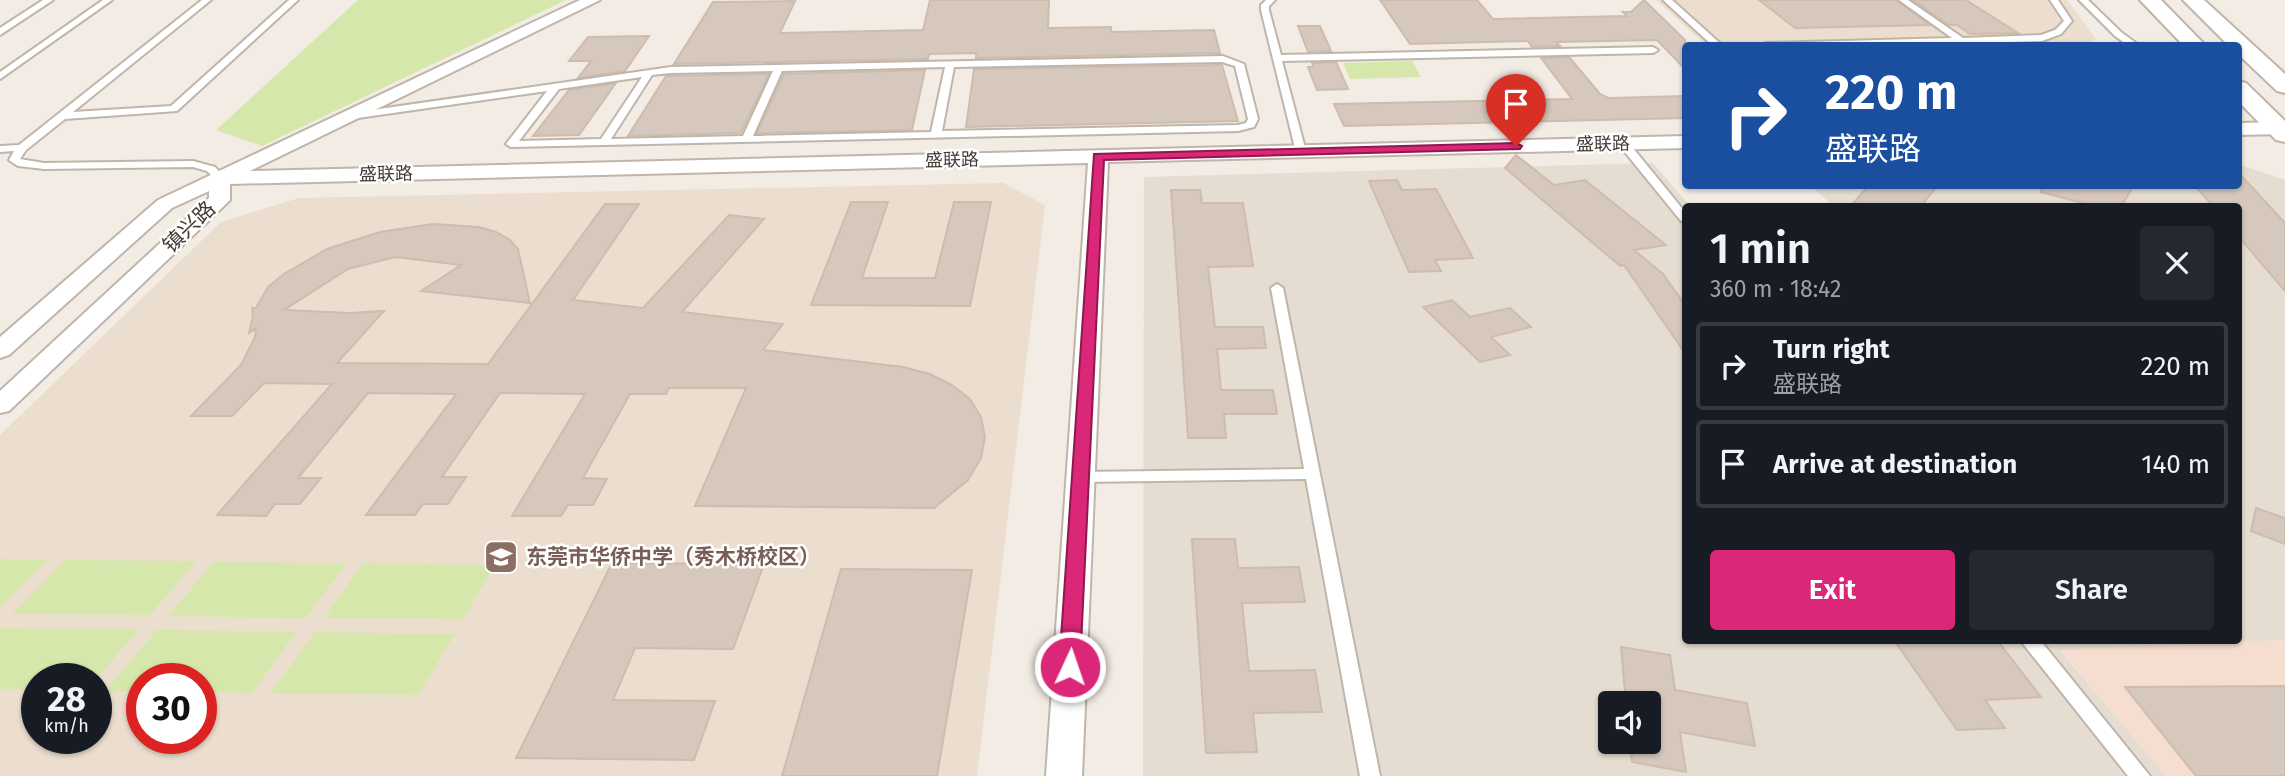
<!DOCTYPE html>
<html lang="en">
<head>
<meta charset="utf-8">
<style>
  :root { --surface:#171b24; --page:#242831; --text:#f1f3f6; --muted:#9ea1a6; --line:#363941; --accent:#db2777 }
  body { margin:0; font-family:"Fira Sans","Noto Sans SC",sans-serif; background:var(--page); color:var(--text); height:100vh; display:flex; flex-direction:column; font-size:26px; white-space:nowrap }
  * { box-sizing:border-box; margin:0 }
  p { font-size:23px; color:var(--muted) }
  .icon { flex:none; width:38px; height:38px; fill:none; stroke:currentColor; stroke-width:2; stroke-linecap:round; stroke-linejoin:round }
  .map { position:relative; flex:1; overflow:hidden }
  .details { position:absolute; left:1682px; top:203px; width:560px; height:441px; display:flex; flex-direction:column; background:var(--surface); border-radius:7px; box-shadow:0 2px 5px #0004 }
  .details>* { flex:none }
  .guide { position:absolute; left:1682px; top:42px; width:560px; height:147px; border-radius:7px; box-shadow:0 2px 5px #0004; background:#1a4fa0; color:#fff; overflow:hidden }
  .fabs { position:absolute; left:1598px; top:691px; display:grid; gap:14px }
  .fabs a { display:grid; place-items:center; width:63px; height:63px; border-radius:7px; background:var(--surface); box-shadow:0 2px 5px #0004; font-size:35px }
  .speed { position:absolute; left:21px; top:663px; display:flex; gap:14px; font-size:35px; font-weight:700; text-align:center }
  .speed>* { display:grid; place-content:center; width:91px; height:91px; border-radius:50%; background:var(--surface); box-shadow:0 2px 5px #0004; line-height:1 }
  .speed small { font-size:18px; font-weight:400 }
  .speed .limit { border:10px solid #d22; background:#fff; color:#111 }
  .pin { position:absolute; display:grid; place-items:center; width:60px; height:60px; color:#fff; margin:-72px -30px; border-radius:50% 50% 50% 0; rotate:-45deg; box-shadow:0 0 7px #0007 }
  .pin .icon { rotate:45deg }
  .me { position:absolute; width:77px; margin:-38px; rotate:3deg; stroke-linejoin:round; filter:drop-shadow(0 0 5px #0008) }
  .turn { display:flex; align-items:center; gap:24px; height:147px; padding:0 28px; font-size:32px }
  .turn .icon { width:91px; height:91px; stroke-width:2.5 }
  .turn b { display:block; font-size:49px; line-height:60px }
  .round { display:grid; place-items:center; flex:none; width:74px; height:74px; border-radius:7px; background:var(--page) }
  .head { display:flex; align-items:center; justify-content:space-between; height:119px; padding:0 28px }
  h1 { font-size:42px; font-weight:600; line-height:52px }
  .action { display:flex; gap:14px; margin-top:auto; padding:14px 28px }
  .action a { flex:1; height:80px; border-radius:7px; background:var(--accent); color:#fff; font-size:28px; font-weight:600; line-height:80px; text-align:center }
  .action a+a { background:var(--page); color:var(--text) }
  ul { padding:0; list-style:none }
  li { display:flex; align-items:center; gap:21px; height:88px; margin:0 14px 10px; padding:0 14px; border:4px solid var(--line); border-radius:7px }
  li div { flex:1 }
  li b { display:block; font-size:26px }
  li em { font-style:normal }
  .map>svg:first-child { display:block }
  .residential { fill:#e6ddd2; fill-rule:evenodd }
  .commercial { fill:#f5decf }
  .education { fill:#ebdece; fill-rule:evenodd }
  .green { fill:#d6e7ac }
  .building { fill:#d7c8bd; stroke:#cebcad; stroke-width:2 }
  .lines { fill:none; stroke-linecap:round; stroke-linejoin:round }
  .service-casing { stroke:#c0b5aa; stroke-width:4 }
  .minor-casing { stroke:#c0b5aa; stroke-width:4 }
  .tertiary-casing { stroke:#c0b5aa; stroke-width:4 }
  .service { fill:#fff; fill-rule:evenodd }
  .minor { fill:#fff; fill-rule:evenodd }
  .tertiary { fill:#fff; fill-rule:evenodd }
  .route { fill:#db2777; stroke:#8e194d; stroke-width:2 }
  .labels { text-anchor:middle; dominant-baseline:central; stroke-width:5; stroke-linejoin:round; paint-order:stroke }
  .far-street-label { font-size:18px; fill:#443b34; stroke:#fff }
  .street-label { font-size:21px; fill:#443b34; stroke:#fff }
  .education-label { font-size:21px; font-weight:bold; fill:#785e54; stroke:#fff; text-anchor:start }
</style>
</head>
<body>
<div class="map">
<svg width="2285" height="776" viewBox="0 0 2285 776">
  <rect width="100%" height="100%" fill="#f2ece4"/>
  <path class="residential" d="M1653,163L1690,206H1685V640H2238V206H1833L1811,186H2238V164L2285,180V640L2061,651L2166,776H1143L1144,177ZM1610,704H1648V742H1610Z"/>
  <path class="commercial" d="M2285,640V776H2166L2061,650Z"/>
  <path class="education" d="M1656,0H2067L2096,39L2088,43L1994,45H1706Z
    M1003,183L1045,205L977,776H0V435L221,222L299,198ZM37,679H96V738H37ZM142,679H201V738H142Z"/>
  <path class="green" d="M358,0H566L262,146L216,130Z
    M1412,61L1421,77L1350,79L1343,63Z
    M0,559L48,560L0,608Z
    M65,560L196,561L150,615L12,614Z
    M214,562L346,564L306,618L168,616Z
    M363,563L495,565L463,619L324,618Z
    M0,628L139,629L96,679H37V689H0Z
    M157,630L296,632L252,693L201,692V679H142V692L105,691Z
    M315,632L455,634L418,695L271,693Z"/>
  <path class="building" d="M930,0H1049L1048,28L1111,27V32L1214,30L1220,53L976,58V53L929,54L928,59L674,64L713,2L795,1L780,33L923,30Z
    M1380,0H1477L1493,19L1627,16L1623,12H1631L1644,0L1685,40V69L1657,40L1556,42L1560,46L1532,47L1528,41L1410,44Z
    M1759,0H1896L1930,25L1795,28Z
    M1913,0H1966L2018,33L1970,34L1957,25H1949Z
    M1298,26H1320L1331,51L1308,52Z
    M649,36L625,71L578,78L591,61H569L588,37Z
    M1569,57L1600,94L1608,98L1685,96V118L1344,126L1334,104L1572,99L1541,58Z
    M1336,62L1348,89L1317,90L1308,67H1314L1312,63Z
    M1222,65L1238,121L966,127L974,69Z
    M925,70L912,130L757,133L784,74Z
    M769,74L741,133L628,136L666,76Z
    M616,83L579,135L533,136L569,90Z
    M1516,155L1554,185L1585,180L1666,245L1634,250L1663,274L1685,305V353L1624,265L1620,266L1505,168Z
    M2238,172L2285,223V291L2238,236V206H2213L2195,186H2238Z
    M1397,180L1402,190L1436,189L1473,258L1435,260L1441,271L1409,272L1369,181Z
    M1868,186H1937L1921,206H1851Z
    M2042,186H2133L2122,206H2094L2041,192Z
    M1171,190H1200L1202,203H1243L1253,266L1208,267L1215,327H1263L1266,348L1217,349L1221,390H1273L1277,414H1224L1226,438H1188Z
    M851,202H888L862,278H935L954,202H991L970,306L811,305Z
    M605,204H639L573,300L643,308L729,215L764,219L682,312L783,324L763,350L903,367L930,374L952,385L970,399L981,417L985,437L981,458L968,480L934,508L695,506L746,388H669L666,394H630L583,478L607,479L593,505H568L561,516H512L585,394L500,393L442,477H466L448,504H423L415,515H366L456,394L368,393L298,478H321L300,504H275L266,516L217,515L332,384L264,383L232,416H191L241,365L255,337L256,328L249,333L253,316L252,308H256L268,287L284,274L327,249L380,232L433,224L479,227L496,232L510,240L518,249L530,303L421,291L461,265L395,257L348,269L284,310L350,313L384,311L337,363L488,364Z
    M1452,300L1470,317L1510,308L1531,327L1491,337L1510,355L1480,362L1423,307Z
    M2256,508L2285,518V544L2251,531Z
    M1192,539H1235L1238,568L1299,567L1305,602L1242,603L1249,671L1315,670L1322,712L1253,713L1257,752L1206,753Z
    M612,563L764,564L733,649L635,648L613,700L715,701L694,760L516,758Z
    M841,569L972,570L937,776H782Z
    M1894,640H1997L2041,697L1985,700L2005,728L1957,730Z
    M1621,647L1670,655L1675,690L1747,703L1755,746L1680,732L1686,772L1632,762L1630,742H1648V704H1626Z
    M2285,686V776H2196L2125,687Z"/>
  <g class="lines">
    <g class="service-casing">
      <path id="service" d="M43,0H53L0,35V28Z
        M103,0H112L0,79V72Z
        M202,0H211L73,112L171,106L289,0H298L177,111L65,119L26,150L20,159L44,163L193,161L215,167L225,178L224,180H216L207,171L193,167L44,169L18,166L9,160L14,151L0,152V146L19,145Z
        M1266,0H1275L1269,6V10L1281,55L1653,47L1658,50L1653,53L1282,61L1306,152L1301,155L1296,152L1261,10V5Z
        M1663,0H1672L1723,46H1713Z
        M1899,0H1908L1963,38L2041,35L2055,30L2064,21L2050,0H2058L2072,21L2061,34L2042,41L1875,46H1761L1765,43L1952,38Z
        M2079,0H2088L2121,32L2140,46H2129L2115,36Z
        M1223,56L1244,64L1258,119L1254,127L1238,131L511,147L506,144L547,91L351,119L346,116L351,113L671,67ZM1222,62L1235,66L1248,119L1246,123L1238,125L942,131L954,67ZM945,67L931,132L753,136L782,71ZM773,71L743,136L611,139L652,75L671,73ZM642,77L601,139L519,141L559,89Z
        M1624,141L1628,142L1685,212V222L1681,221L1620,146L1619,144Z
        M1277,284L1283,288L1380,776H1360L1306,479L1080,482L1072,477L1080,472L1304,469L1271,288Z
        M2020,640H2040L2150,776H2128Z"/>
    </g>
    <g class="minor-casing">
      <path id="minor" d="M580,0H600L250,171L1685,136V148L1108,162L1082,776H1046L1088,163L230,184V200L226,204L9,411L0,413V391L209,198V191L172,208L9,355L0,358V337L158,200Z
        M2285,122V134L2238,135V123Z"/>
    </g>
    <g class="tertiary-casing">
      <path id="tertiary" d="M2140,0H2161L2206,46H2184Z
        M2183,0H2204L2285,74V93L2277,91L2238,54V46H2229Z
        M2238,81L2246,83L2285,121V142L2276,140L2238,101Z"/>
    </g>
    <use href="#service" class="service"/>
    <use href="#minor" class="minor"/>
    <use href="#tertiary" class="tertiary"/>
  </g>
  <path class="route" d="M1516,143L1522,146L1520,149L1104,160L1080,667L1077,673L1070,675L1062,673L1059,667L1094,154Z"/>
  <defs>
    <g id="school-square" transform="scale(1.75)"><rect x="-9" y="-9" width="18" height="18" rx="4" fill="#8d6e63" stroke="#fff"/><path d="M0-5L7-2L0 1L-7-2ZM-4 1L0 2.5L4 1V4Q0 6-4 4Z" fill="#fff"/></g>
  </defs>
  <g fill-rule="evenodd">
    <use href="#school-square" x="501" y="557"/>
  </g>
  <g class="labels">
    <g class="far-street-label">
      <text transform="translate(1603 144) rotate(-1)">盛联路</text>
      <text transform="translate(952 160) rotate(-1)">盛联路</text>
      <text transform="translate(386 174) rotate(-1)">盛联路</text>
    </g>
    <g class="street-label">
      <text transform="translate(189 227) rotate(-44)">镇兴路</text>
    </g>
    <g class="education-label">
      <text x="526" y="557">东莞市华侨中学（秀木桥校区）</text>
    </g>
  </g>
</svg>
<div class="fabs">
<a><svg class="icon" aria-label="sound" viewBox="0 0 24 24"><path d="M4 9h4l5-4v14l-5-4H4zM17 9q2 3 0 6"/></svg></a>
</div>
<div class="speed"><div>28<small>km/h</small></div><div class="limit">30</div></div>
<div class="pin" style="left:1516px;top:146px;background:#d93025"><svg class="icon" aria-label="arrive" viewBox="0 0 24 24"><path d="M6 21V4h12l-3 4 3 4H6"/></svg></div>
<svg class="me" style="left:1070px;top:667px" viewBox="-20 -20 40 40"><circle r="17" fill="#db2777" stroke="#fff" stroke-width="3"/><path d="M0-11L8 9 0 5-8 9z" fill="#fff"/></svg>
<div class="guide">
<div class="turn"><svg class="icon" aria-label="right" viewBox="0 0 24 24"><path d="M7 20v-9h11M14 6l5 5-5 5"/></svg><div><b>220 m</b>盛联路</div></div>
</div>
<section class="details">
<div class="head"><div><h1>1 min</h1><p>360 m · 18:42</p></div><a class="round"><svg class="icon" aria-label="close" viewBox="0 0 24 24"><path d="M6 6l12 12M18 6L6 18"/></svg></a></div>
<ul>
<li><svg class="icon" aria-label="right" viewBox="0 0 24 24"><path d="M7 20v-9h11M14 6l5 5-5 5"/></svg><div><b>Turn right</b><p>盛联路</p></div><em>220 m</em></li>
<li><svg class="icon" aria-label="arrive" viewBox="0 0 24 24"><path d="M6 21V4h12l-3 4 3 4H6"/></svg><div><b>Arrive at destination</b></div><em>140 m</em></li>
</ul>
<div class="action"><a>Exit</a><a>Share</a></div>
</section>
</div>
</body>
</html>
